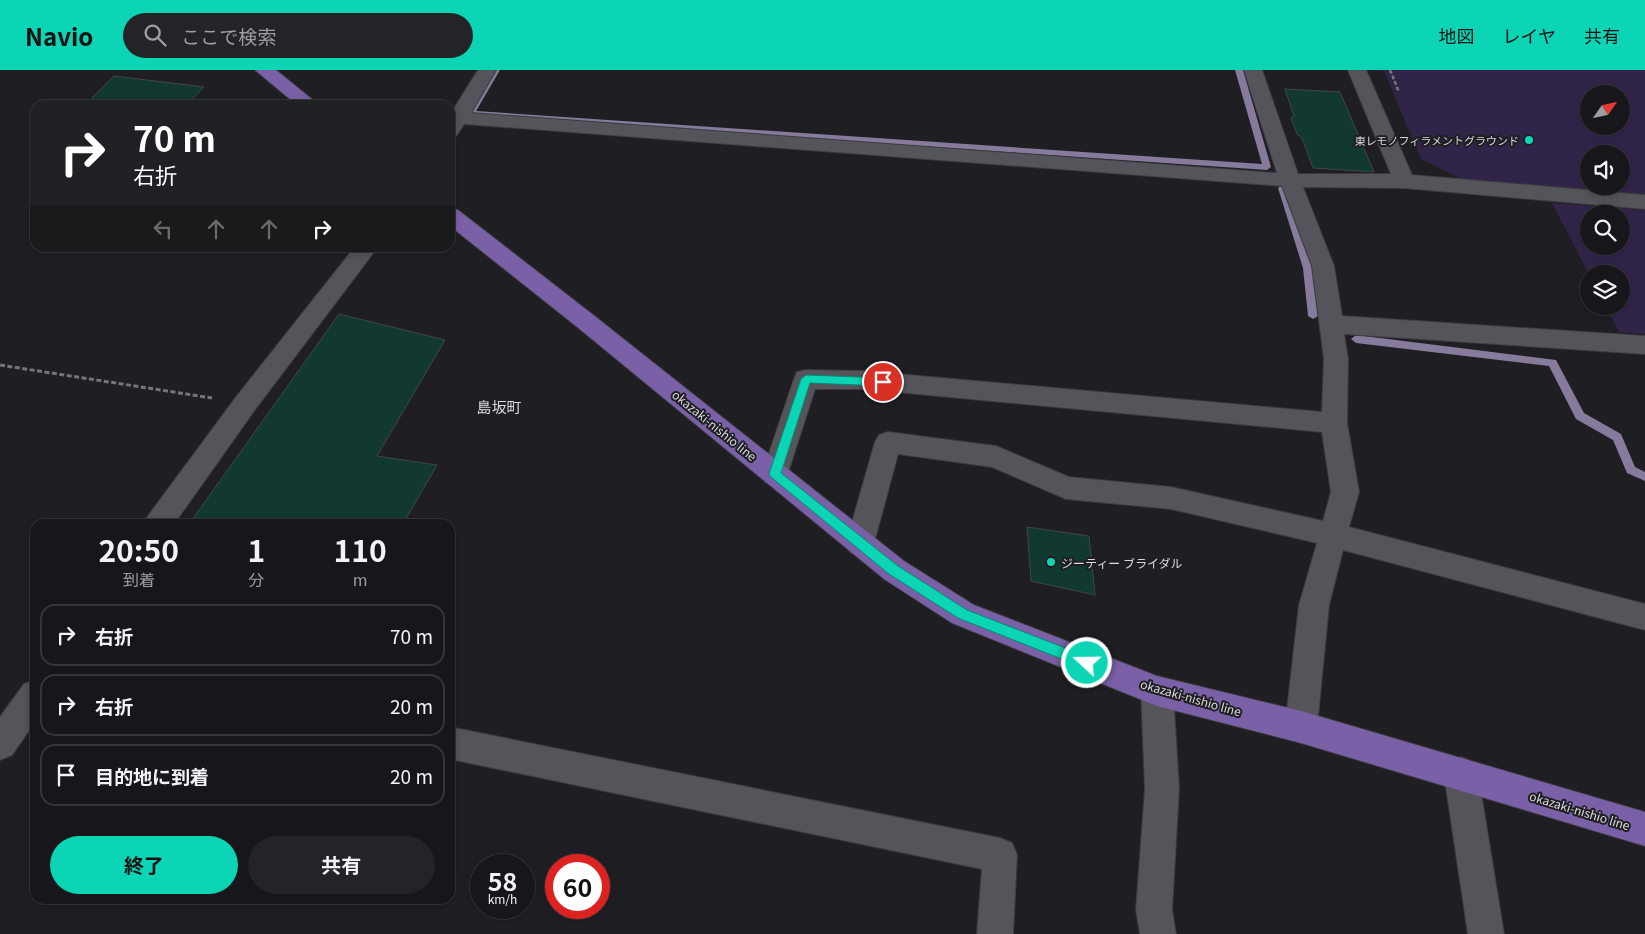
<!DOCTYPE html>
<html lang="ja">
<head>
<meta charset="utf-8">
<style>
  :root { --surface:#17161a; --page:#242327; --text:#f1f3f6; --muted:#9e9fa2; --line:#363539; --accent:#0bd5b5 }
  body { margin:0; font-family:Georgia,"Noto Sans JP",serif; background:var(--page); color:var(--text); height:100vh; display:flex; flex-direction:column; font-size:19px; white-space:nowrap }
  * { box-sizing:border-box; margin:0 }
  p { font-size:16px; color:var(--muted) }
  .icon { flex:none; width:28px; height:28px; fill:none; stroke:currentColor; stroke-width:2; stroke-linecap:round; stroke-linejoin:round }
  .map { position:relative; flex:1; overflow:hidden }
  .details { position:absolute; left:30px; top:449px; width:425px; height:385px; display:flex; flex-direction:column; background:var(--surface); border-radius:15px; box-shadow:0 2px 8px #0003,0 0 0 1px var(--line) }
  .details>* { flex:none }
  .guide { position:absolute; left:30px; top:30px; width:425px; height:152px; border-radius:15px; box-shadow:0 2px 8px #0003,0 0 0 1px var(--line); background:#202124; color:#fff; overflow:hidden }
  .needle { width:32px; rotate:56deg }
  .buttons { position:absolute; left:1580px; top:15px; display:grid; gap:10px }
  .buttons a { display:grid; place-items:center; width:50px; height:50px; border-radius:50%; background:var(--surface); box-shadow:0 2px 8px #0003,0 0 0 1px var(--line); font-size:25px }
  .speed { position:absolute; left:470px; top:784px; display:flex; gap:10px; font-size:25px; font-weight:700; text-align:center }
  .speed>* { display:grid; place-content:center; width:65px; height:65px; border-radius:50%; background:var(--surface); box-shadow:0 2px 8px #0003,0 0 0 1px var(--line); line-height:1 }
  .speed small { font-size:12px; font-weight:400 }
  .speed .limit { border:8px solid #d22; background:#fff; color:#111 }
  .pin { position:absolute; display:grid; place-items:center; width:42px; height:42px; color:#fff; margin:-21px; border:2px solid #fff; border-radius:50%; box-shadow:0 1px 5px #0007 }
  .me { position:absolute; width:55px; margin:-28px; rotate:291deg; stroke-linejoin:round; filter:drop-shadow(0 0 4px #0008) }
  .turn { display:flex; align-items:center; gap:18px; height:105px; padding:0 20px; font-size:22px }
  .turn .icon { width:65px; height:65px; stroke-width:2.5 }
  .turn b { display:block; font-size:35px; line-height:42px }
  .lanes { display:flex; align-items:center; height:48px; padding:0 20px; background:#0003; justify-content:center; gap:25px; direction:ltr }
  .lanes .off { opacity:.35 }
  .eta { display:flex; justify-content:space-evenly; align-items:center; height:85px; text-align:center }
  .eta b { font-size:30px; font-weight:700; line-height:35px }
  .action { display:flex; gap:10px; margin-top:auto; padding:10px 20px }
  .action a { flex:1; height:58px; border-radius:30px; background:var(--accent); color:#111; font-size:20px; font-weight:700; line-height:58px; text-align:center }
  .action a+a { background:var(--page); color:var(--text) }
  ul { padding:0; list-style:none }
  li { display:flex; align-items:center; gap:15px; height:62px; margin:0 10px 8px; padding:0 10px; border:2px solid var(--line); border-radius:15px }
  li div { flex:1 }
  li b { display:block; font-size:19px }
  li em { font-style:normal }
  header { display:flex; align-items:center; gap:30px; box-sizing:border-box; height:70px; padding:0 25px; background:var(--accent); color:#111 }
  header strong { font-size:24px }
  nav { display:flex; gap:28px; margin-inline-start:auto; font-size:18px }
  .search { width:350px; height:45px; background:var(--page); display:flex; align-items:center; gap:12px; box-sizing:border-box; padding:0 18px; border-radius:28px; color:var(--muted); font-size:19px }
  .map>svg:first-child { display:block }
  .green { fill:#312449; fill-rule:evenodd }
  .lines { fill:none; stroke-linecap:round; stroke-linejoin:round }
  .stream { fill:#867b9d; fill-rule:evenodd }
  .building { fill:#123931; stroke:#404745 }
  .minor-casing { stroke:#3b3a3e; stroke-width:2 }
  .major-casing { stroke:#3b3a3e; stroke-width:2 }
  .path-far1 { stroke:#757478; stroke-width:2.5; stroke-dasharray:4 2; stroke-linecap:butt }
  .path { stroke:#757478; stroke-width:3; stroke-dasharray:5 2.5; stroke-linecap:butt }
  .minor { fill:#55545a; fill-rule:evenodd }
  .major { fill:#7a61a7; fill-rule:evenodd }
  .route { fill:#0bd5b5; stroke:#078a76 }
  .poi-dot { fill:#0bd5b5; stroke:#1f1e23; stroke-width:2 }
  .labels { text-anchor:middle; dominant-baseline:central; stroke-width:4; stroke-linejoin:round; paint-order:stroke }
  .far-poi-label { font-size:11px; fill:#dad9dc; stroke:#1f1e23; text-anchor:end }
  .street-label { font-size:12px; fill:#dad9dc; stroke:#1f1e23 }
  .poi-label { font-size:12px; fill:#dad9dc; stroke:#1f1e23; text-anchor:start }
  .quarter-label { font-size:15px; fill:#dad9dc; stroke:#1f1e23 }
</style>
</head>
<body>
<header>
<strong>Navio</strong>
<div class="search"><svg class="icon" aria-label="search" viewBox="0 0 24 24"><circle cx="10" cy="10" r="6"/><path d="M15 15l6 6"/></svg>ここで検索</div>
<nav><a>地図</a><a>レイヤ</a><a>共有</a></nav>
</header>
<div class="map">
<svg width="1645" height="864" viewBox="0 0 1645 864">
  <rect width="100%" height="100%" fill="#1f1e23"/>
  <path class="green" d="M1357,0H1645V126L1464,110L1421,89L1384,1ZM1589,24H1621V56H1589ZM1589,84H1621V116H1589Z
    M1552,133L1645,140V264L1619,262L1605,236H1621V204H1589ZM1589,144H1621V176H1589Z"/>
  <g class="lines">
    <path class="stream" d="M492,0H500L476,41L1262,94L1235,0H1243L1271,97L1267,100L468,45L467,43Z
      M1282,115L1286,118L1313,198L1318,246L1313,249L1308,246L1303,198L1278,118Z
      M1356,265L1556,290L1584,343L1621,364L1635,397L1645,402V411L1627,403L1613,370L1576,349L1549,296L1356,273L1351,269Z"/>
  </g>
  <path class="building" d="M114,6L204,17L187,35H108L90,30Z
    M1285,19L1340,22L1374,102L1313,98L1302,68L1297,64L1291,48L1294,46Z
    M339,244L445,270L377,386L437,395L403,454H189Z
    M1027,457L1089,466L1095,525L1031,511Z"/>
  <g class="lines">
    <g class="minor-casing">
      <path id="minor" d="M478,0H496L471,43L1277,103L1244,0H1262L1298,104H1391L1348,0H1366L1412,105L1645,125V139L1404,118L1303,117L1334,196L1342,246L1645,266V284L1344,264L1348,289L1347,353L1359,422L1349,457L1645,534V560L1343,480L1329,535L1317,657L1312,668L1301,673L1290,668L1285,657L1299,535L1317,473L1171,439L1066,429L992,397L898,384L874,473L870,482L860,485L850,482L846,473L875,372L879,365L888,362L996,376L1069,407L1171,417L1323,451L1331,422L1322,362L864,319H815L785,412L775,415L765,412L762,404L794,309L797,302L806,300L864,301L1322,342L1324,289L1312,196L1282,116L464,54L457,65L450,67V45Z
        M354,178H377L254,341L174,454H144L148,446L236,327Z
        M1157,606L1168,610L1173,621L1179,719L1172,840L1176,864H1140L1136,840L1145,719L1141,621L1146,610Z
        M35,610V652L12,685L0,690V647L24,614Z
        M450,657L1000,768L1012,773L1017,785L1013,864H977L982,799L450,689Z
        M1461,687L1473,692L1478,704L1504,864H1468L1444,704L1449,692Z"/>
    </g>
    <g class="major-casing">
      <path id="major" d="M255,0H276L319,35H297Z
        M450,138L458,140L592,244L904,491L974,535L1157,606L1301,641L1645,742V776L1301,673L1157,636L952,553L884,509L576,256L450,156Z"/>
    </g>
    <path class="path-far1" d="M1390,0L1399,22"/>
    <path class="path" d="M0,295L212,328"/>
    <use href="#minor" class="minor"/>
    <use href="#major" class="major"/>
  </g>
  <path class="route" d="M806,305L883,308L888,312L883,316L810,313L781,403L898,496L967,540L1091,588L1093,593L1091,597L1087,599L958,548L889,504L771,407L769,404L801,309Z"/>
  <g class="poi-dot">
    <circle cx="1529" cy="70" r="5"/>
    <circle cx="1051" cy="492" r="5"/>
  </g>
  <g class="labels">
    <g class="far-poi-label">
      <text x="1519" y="70">東レモノフィラメントグラウンド</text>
    </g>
    <g class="street-label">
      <text transform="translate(715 355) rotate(39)">okazaki-nishio line</text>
      <text transform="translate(1191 627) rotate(16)">okazaki-nishio line</text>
      <text transform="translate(1580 740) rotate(17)">okazaki-nishio line</text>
    </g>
    <g class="poi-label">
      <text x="1061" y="492">ジーティー ブライダル</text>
    </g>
    <g class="quarter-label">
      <text x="499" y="336">島坂町</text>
    </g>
  </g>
</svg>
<div class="buttons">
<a><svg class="needle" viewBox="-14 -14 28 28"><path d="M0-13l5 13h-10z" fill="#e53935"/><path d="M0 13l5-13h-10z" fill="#9e9fa2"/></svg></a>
<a><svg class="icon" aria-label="sound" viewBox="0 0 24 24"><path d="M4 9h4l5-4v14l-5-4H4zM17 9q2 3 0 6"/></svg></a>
<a><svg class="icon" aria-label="search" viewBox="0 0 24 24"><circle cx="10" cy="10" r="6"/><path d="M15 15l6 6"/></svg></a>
<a><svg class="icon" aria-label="layers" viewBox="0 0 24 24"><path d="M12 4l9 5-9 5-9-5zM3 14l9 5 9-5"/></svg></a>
</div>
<div class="speed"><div>58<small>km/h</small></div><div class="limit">60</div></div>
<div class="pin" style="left:883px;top:312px;background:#d93025"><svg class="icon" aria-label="arrive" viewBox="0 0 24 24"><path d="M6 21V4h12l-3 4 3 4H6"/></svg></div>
<svg class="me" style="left:1087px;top:593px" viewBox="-20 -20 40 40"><circle r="17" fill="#0bd5b5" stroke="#fff" stroke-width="3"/><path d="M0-11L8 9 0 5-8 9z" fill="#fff"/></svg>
<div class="guide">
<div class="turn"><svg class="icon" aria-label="right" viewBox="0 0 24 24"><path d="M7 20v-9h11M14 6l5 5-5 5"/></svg><div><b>70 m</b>右折</div></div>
<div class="lanes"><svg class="icon off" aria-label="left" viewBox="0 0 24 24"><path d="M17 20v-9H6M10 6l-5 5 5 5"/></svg><svg class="icon off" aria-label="ahead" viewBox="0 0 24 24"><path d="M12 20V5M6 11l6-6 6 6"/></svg><svg class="icon off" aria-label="ahead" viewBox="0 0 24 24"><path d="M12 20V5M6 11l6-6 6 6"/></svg><svg class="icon" aria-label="right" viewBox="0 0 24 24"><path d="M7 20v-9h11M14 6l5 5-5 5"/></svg></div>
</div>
<section class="details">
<div class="eta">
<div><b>20:50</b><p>到着</p></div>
<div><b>1</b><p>分</p></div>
<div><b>110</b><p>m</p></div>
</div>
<ul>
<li><svg class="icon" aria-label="right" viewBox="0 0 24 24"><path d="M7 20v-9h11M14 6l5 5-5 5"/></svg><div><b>右折</b></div><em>70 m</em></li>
<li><svg class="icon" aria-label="right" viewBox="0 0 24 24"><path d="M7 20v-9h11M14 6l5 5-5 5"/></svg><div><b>右折</b></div><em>20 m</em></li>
<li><svg class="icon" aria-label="arrive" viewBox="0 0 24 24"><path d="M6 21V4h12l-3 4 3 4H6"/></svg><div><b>目的地に到着</b></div><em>20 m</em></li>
</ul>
<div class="action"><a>終了</a><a>共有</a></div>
</section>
</div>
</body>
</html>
